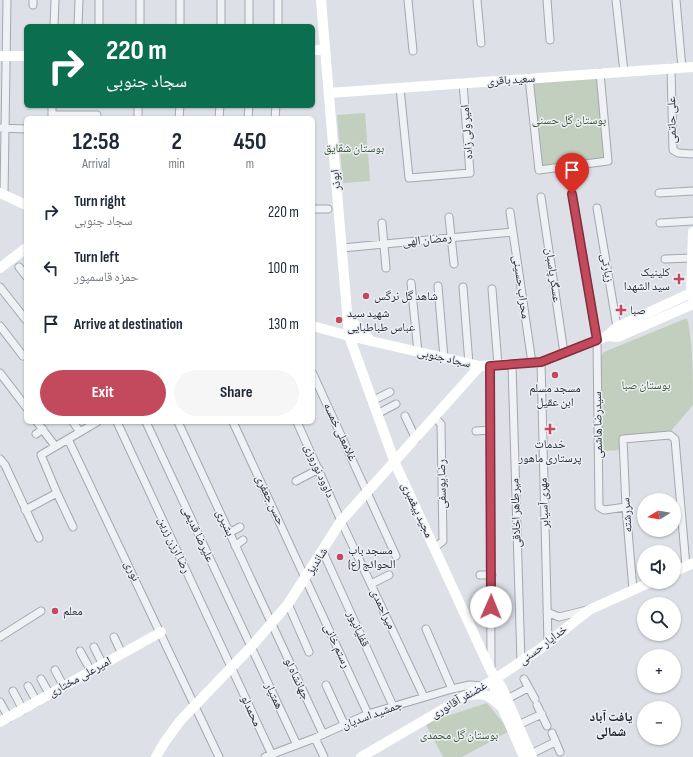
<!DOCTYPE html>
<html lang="en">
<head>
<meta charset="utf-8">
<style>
  :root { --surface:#fff; --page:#f6f6f7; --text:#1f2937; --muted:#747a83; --accent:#c3495c }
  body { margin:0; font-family:"Sofia Sans Condensed","Noto Naskh Arabic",sans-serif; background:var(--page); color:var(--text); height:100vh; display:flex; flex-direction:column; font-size:15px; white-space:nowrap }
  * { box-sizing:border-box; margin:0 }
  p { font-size:13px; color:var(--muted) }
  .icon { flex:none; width:22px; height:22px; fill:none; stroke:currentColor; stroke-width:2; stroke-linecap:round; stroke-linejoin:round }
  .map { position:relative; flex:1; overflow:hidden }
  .drawer { position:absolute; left:24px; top:116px; width:291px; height:308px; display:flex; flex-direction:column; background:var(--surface); border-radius:6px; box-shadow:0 1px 3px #0004 }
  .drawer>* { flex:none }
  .guide { position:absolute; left:24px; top:24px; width:291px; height:84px; border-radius:6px; box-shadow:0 1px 3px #0004; background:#0b6e4f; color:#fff; overflow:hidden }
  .needle { width:26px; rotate:259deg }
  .buttons { position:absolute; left:637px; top:493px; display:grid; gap:8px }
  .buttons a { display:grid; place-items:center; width:44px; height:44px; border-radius:50%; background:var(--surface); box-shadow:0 1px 3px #0004; font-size:20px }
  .pin { position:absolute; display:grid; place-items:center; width:34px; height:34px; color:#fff; margin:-41px -17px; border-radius:50% 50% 50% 0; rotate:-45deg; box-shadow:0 0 4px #0007 }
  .pin .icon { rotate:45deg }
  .me { position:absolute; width:44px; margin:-22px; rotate:1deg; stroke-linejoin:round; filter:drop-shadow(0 0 3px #0008) }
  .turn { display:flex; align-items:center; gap:14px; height:84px; padding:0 16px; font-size:18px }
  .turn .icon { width:52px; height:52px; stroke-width:2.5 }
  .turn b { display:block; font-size:28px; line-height:34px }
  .eta { display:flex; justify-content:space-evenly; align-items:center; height:68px; text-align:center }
  .eta b { font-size:24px; font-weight:700; line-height:28px }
  .action { display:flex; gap:8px; margin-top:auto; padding:8px 16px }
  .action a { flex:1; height:46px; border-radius:24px; background:var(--accent); color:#fff; font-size:16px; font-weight:700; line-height:46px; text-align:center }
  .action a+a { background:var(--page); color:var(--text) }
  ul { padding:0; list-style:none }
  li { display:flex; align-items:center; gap:12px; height:56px; padding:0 16px }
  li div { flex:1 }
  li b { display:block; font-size:15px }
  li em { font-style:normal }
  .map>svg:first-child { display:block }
  .green { fill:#c3cfbe }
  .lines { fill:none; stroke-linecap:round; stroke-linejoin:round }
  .street-casing { stroke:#a3a7af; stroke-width:9 }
  .street { stroke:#eff1f4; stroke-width:7 }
  .secondary { stroke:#fff; stroke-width:10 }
  .route-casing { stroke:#7f2f3c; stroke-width:10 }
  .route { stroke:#c3495c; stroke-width:7 }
  .poi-dot { fill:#c3495c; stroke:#eceff4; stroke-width:1.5 }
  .labels { text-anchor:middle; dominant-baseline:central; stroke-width:3; stroke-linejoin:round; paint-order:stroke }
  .street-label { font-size:12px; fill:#282f3b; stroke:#eceff4 }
  .park-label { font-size:12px; fill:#3c5636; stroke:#eceff4 }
  .poi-label { font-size:12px; fill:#282f3b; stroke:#eceff4; text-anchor:start }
  .neighbourhood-label { font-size:13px; font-weight:bold; fill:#1a202c; stroke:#eceff4 }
</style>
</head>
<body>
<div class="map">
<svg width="693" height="757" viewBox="0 0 693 757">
  <rect width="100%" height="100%" fill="#dde0e6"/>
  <path class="green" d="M598,75L606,159L540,167L531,80Z
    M365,113L370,181L343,183L337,115Z
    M687,318C693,341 693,379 693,405L670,432L626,437L625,450L601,451L600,358L604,352Z
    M487,703L510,731L462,757H443L425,723Z"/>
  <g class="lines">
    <g class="street-casing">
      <path id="street" d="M180,0V26
        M221,0V26
        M249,0V26
        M408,0L413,51
        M477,0L481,43
        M547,0L550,40
        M616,0L624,72
        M676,0L682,68
        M33,5V0
        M54,26L55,0
        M78,26L79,0
        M99,26V0
        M140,26V0
        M278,26V0
        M671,68L673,150L678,153L693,154
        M529,78L539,170L608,161L600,73
        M400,88L409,178L470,173L463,83
        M52,115H97
        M52,118V106
        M138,118V106
        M179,118L180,106
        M219,118L220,106
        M248,118L249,106
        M275,118L276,106
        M0,128L26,129
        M659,193L693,191
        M572,194L597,340L599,507L604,510L626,507
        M4,195L7,0
        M541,197L564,353
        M597,208L617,327
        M313,209H328
        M510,212L532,363
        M449,217L454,264
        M382,223L386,268
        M660,223L693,221
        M342,248L513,232
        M665,259L691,258
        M19,267L26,276
        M411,283L418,352
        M438,286L444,358
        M0,287L26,320
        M463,287L469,364
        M492,289L498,365
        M0,326L23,356
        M541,362L548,643
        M512,365L521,662
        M490,366L491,666
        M0,373L26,407
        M313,374L396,556
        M372,401L390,392
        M377,414L396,404
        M405,416L416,439
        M37,422L55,446
        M73,422L80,432
        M117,422L272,755
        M146,422L297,745
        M178,422L323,734
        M233,422L368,714
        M297,422L342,523L424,697
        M476,431L490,430
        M36,434L43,429
        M68,439L219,757
        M0,459L5,465L39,538
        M296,481L319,469
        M57,493L73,527
        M25,510L57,493L41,455L97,422
        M229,533L240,527
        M235,546L243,540
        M434,548L443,541L441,424L435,418
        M323,552L393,706
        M480,575H492
        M371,584L389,575
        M633,590L626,507L623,439L670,435L675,439L686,566
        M288,604L309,652
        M547,612L559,617L587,610
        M426,629L452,689
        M0,637L41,611
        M114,637L122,654
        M94,647L103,665
        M80,651L91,671
        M55,670L64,687
        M41,679L50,695
        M524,679L535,699
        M326,685L344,724
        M28,686L37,702
        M13,691L23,710
        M507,699L528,688
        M0,702L9,718
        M537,705L547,726
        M518,725L542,714
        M552,733L560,752
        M315,738L324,757
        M531,754L555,742
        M265,757L315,738L368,714L452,689L470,685L483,686"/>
    </g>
    <use href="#street" class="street"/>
    <path class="secondary" d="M321,0L349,336L395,463L491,671L502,688L532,757
      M313,50H325
      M0,56H26
      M329,93L693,67
      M0,193L26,205
      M693,232L691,293L693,298
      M0,268L26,248
      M347,316L371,341
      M313,326L349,336L480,366L541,362L607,336L618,337L693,304
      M607,336L617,327L693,292
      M674,572L693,563
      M495,679V691L524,757
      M471,695C483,693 490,695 499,705
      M0,722L161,632
      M156,757L164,743L180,721L251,647L288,604L341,521L480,366
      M361,757L495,679L540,649L589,610L651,582"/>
  </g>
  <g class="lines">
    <g class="route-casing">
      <path id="route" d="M491,607L490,366L541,362L597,340L572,194"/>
    </g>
    <use href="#route" class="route"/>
  </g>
  <g class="poi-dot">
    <path d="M677 273h4v4h4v4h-4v4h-4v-4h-4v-4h4z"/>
    <circle cx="366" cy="296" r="4"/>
    <path d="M619 304h4v4h4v4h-4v4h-4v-4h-4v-4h4z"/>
    <circle cx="339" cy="320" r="4"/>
    <circle cx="555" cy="375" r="4"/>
    <path d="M548 423h4v4h4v4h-4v4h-4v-4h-4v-4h4z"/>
    <circle cx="340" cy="557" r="4"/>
    <circle cx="55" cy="611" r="4"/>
  </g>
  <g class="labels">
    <g class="street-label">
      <text transform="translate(511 80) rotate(-4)">سعید باقری</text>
      <text transform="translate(672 120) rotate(-91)">علی حاتمی</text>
      <text transform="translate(467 132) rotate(-94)">امیر ولی زاده</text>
      <text transform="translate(336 180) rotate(-95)">ابوذر</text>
      <text transform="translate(427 240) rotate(-6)">رمضان الهی</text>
      <text transform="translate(607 268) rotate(81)">زیارتی</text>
      <text transform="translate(553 275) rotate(82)">عسگر پاسبان</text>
      <text transform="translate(521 287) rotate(82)">محراب حسینی</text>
      <text transform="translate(444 358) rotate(13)">سجاد جنوبی</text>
      <text transform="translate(598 425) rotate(-91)">سیدرضا هاشمی</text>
      <text transform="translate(340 432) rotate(65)">غلامعلی خمسه</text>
      <text transform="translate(319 471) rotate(66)">داوود نوروزی</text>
      <text transform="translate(442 484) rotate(-91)">رضا یوسفی</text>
      <text transform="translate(270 500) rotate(65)">حسن جعفری</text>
      <text transform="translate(544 503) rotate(-92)">مهری آسیابر</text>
      <text transform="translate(417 510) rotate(65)">مجید پیغمبری</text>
      <text transform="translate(516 513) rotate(-92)">میرطاهر اخلاقی</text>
      <text transform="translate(627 515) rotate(-94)">سررشته</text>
      <text transform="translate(225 523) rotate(65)">بشیری</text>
      <text transform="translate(198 534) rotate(65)">علیرضا قدیمی</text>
      <text transform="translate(174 545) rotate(65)">رضا ارزن زرین</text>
      <text transform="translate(317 561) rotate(-57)">شاندیز</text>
      <text transform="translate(132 571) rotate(64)">نوری</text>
      <text transform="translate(383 609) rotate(65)">میراحمدی</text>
      <text transform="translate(358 629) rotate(66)">قفلیانپور</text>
      <text transform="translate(543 645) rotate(-37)">خدایار حسنی</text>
      <text transform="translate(337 646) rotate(65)">رستم خانی</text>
      <text transform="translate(80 677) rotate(-29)">امیرعلی مختاری</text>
      <text transform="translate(297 679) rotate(65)">جهانشاه لو</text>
      <text transform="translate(274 696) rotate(65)">همتیار</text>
      <text transform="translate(459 700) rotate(-30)">غضنفر آقانوری</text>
      <text transform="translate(251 711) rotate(65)">محمدلو</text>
      <text transform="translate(372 715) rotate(-20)">جمشید اسدیان</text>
    </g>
    <g class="park-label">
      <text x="569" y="120">بوستان گل حسنی</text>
      <text x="354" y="148">بوستان شقایق</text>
      <text x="646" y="385">بوستان صبا</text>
      <text x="459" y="735">بوستان گل محمدی</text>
    </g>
    <g class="poi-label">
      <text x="670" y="272" text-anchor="end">کلینیک<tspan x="670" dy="14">سید الشهدا</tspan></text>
      <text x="374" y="296">شاهد گل نرگس</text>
      <text x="630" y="310">صبا</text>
      <text x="347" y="313">شهید سید<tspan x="347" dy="14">عباس طباطبایی</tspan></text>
      <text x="555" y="388" text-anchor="middle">مسجد مسلم<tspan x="555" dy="14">ابن عقیل</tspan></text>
      <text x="550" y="444" text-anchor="middle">خدمات<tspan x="550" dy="14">پرستاری ماهور</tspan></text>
      <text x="348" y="550">مسجد باب<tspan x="348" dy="14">الحوائج (ع)</tspan></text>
      <text x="63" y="611">معلم</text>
    </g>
    <g class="neighbourhood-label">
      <text x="611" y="717">یافت آباد<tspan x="611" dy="15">شمالی</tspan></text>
    </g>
  </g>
</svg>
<div class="buttons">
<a><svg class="needle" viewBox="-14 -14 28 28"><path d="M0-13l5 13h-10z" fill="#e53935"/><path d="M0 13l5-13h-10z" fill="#747a83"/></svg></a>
<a><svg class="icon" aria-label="sound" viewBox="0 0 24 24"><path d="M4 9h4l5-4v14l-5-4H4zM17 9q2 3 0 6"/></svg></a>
<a><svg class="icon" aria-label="search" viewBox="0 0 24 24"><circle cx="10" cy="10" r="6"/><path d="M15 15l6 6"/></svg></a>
<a>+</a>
<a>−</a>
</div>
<div class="pin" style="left:572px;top:194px;background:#d93025"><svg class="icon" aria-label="arrive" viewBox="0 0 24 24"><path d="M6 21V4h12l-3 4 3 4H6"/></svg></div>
<svg class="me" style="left:491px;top:607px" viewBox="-20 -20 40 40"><circle r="19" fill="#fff"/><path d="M0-13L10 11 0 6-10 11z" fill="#c3495c"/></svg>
<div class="guide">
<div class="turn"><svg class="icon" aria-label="right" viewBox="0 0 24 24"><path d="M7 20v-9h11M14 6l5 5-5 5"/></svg><div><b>220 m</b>سجاد جنوبی</div></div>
</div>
<section class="drawer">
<div class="eta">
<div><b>12:58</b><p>Arrival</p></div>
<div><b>2</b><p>min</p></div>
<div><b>450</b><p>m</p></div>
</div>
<ul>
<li><svg class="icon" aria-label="right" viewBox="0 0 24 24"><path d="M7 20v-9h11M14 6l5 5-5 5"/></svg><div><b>Turn right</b><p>سجاد جنوبی</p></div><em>220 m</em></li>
<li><svg class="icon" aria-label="left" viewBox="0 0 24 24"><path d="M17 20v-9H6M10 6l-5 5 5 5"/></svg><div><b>Turn left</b><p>حمزه قاسمپور</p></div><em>100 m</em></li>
<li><svg class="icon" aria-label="arrive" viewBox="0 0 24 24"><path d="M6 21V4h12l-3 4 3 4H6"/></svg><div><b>Arrive at destination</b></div><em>130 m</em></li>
</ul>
<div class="action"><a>Exit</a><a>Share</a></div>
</section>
</div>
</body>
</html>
